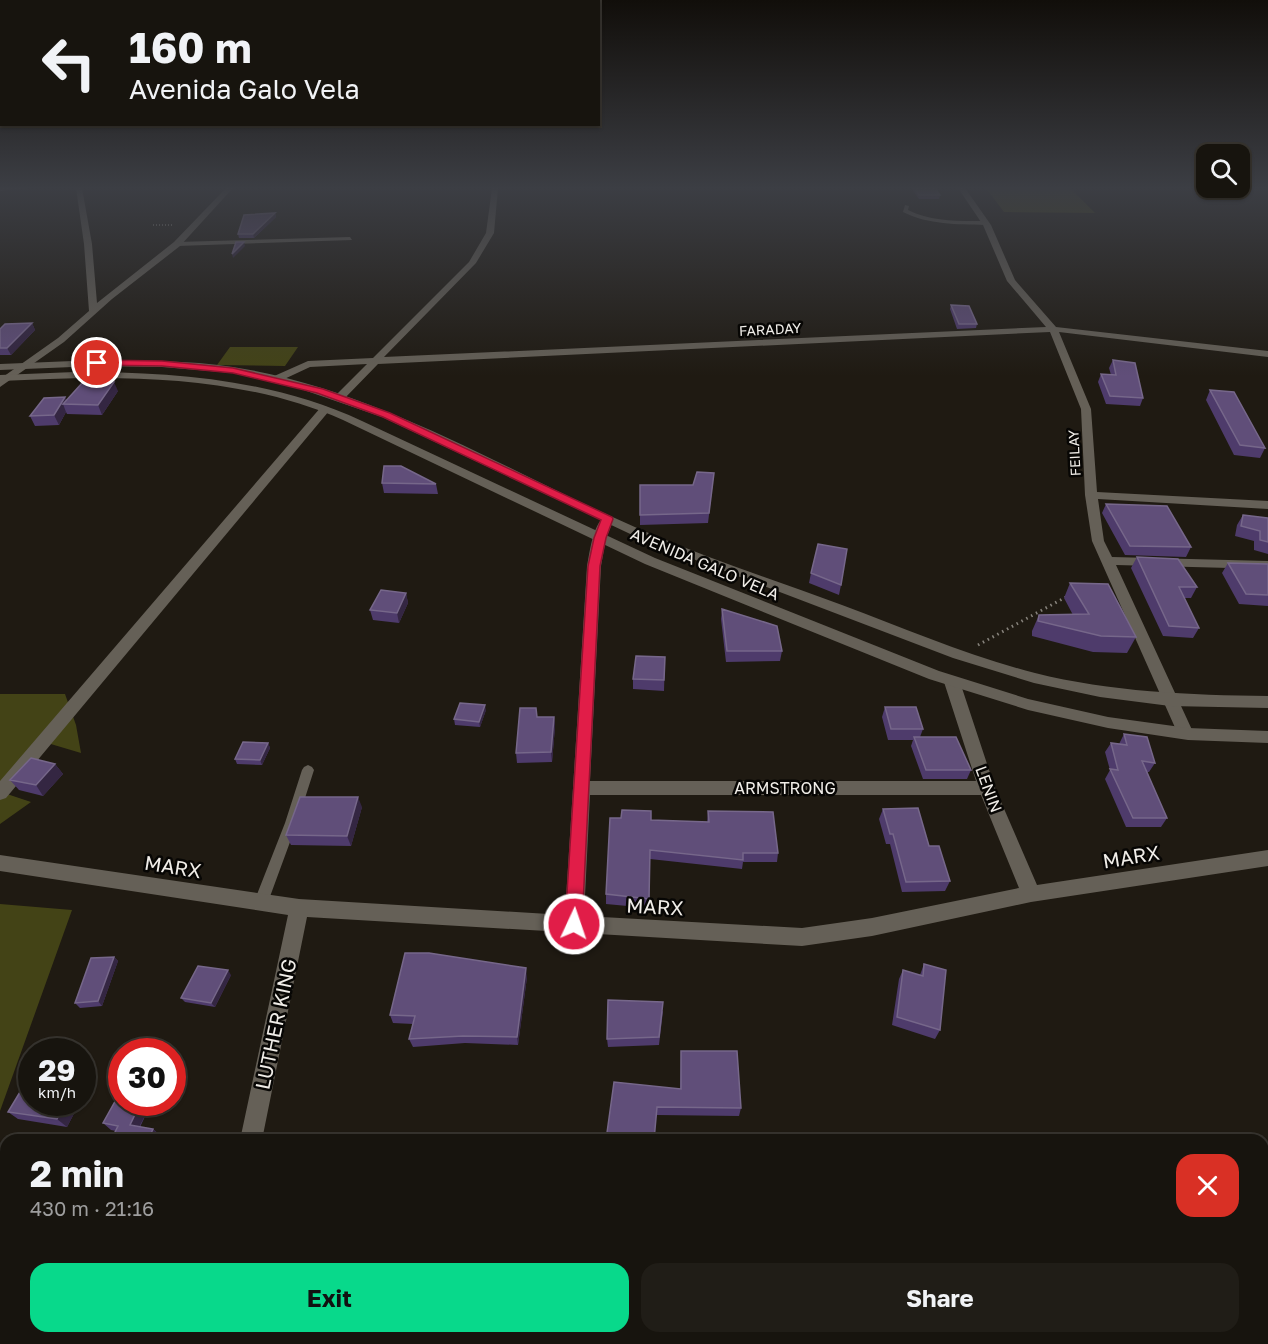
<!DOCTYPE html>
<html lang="en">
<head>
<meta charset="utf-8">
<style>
  :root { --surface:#17140e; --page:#201d17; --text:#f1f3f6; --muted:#9e9e9e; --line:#36332e; --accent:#08d98b }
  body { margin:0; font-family:"Golos Text",sans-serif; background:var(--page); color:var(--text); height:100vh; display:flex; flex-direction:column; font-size:22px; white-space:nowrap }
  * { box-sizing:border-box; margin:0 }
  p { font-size:20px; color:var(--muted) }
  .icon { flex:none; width:33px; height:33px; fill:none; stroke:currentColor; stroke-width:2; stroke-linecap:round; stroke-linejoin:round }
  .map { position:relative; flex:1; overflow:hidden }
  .details { position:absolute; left:0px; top:1134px; width:1269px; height:210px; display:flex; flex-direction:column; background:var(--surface); border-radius:18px 18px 0 0; box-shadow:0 2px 4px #0004,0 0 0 2px var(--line) }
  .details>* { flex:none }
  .banner { position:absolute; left:0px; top:0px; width:600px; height:126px; box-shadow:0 2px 4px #0004,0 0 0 2px var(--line); background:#17140e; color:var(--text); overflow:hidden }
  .fabs { position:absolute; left:1196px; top:144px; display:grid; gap:12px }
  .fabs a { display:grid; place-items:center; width:54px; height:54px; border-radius:12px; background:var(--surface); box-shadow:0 2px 4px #0004,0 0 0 2px var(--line); font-size:30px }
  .speed { position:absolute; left:18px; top:1038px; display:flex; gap:12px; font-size:30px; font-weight:700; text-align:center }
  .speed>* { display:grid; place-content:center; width:78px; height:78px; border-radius:50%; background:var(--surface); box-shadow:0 2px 4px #0004,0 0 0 2px var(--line); line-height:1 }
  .speed small { font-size:15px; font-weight:400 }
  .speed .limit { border:9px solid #d22; background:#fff; color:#111 }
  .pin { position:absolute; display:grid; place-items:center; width:51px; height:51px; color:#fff; margin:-26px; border:3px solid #fff; border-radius:50%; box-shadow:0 2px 6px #0007 }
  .me { position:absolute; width:66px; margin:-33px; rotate:3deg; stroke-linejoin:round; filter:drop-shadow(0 0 4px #0008) }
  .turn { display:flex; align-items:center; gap:21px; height:126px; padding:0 30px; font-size:27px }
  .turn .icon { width:78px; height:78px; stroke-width:2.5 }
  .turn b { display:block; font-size:42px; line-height:51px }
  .round { display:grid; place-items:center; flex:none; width:63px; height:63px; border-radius:18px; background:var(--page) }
  .overview { display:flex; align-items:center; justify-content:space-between; height:102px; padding:0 30px }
  h1 { font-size:36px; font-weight:700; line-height:45px }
  .primary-button { display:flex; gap:12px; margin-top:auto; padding:12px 30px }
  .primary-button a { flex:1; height:69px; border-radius:18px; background:var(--accent); color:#111; font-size:24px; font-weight:700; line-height:69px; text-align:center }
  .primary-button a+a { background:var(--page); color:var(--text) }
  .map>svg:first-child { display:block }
  .green { fill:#434316 }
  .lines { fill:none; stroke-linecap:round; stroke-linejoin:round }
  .path-far1 { stroke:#87837c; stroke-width:2; stroke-dasharray:1 2; stroke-linecap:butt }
  .path { stroke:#87837c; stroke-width:3; stroke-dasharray:1.5 4; stroke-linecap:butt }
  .service { fill:#656057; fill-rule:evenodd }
  .minor { fill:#656057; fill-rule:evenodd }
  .secondary { fill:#656057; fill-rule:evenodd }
  .wall { fill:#4e3b6b }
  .shaded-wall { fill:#342642 }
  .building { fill:#604e79; stroke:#76678a; stroke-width:1.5 }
  .route { fill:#e11d48; stroke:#92132f; stroke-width:1.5 }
  .labels { text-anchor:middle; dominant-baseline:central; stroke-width:5; stroke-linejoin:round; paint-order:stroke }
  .far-street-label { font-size:14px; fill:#f0ede8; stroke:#070604 }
  .street-label { font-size:16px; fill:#f0ede8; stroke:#070604 }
  .near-street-label { font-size:20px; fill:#f0ede8; stroke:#070604 }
</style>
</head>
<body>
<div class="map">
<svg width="1268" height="1344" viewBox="0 0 1268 1344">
  <rect width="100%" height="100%" fill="#1f1a12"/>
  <path class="green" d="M986,188H1070L1095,213L1004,212Z
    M230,347H298L285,366L217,365Z
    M0,694H65L76,725L81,753L44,742L1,792L31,802L0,824Z
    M0,904L72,910L0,1111Z"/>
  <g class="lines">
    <path class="path-far1" d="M153,225H174"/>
    <path class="path" d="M978,645L1066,597"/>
    <path class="service" d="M905,205L909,206L908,210C932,222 958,221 985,221L988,223L985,225C957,224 929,225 903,212Z
      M350,237L352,240L177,246L174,244L177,242Z
      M308,765L312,767L314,770L297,823L268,902L266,906L261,908L256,906L254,902L285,823L302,770L304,767Z"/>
    <path class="minor" d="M0,188H30L0,191Z
      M76,188H82L92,244L97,303L174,242L226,188H233L180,246L112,299L64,342L0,387V379L58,338L89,311L84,244Z
      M492,188H498L494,233L476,263L384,357L1046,327L1007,281L983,225L958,188H965L991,225L1015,280L1056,327L1268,351V357L1059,332L1091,409L1097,492L1268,501V509L1098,499L1104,541L1112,557L1268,561V569L1116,565L1193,732L1191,736H1179L1177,732L1092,541L1085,495L1081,409L1050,332L378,364L343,400H335V396L367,364L310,367L280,381H272V377L308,361L373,358L469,262L486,233Z
      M325,406L330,409L329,411L6,798L0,800V781L321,407Z
      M608,515L614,519L606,538L601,566L590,781H976L944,682L947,678H957L960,682L995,788L1037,885L1268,850V866L1031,902L872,936L802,946L307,917L262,1140H240L288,915L0,871V855L299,899L565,915L587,566C590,552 593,520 608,515ZM590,795H981L1019,888L872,918L802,928L584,916Z
      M196,1338H222L221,1344H195Z
      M661,1338H687L685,1344H659Z"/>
    <path class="secondary" d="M97,360C142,361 188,360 233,367C382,390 514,476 651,534C713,560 779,582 842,605C906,629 969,656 1035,673C1111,692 1189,695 1268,696V708L1170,706L1100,697L1034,683L953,658L643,540L382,417L295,387L233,373L162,367L97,366L0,370V364Z
      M75,372C173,372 272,379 362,421L655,558L939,671L1028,699L1108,717L1188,728L1268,731V743L1188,740L1108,728L1028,710L929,679L645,564L343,420C236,373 114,375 0,381V375Z"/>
  </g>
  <path class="wall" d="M911,188H935L940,195L939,199H919Z
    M275,213L276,217L254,238H239L238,234Z
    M951,305L977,324L976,328L957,329L950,309Z
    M32,323L35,330L11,355H0V329Z
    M1113,360L1143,398L1140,406L1106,404L1098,382L1101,374L1111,375L1109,368Z
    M1210,390L1265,448L1260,458L1234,455L1206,400Z
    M118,391L102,415L67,414L66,412L59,425L35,426L30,416L67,400Z
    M713,482L708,523L640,525V485H693Z
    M382,483L436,484L438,494L384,493Z
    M1106,504L1191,547L1186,557L1125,555L1102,513Z
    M1243,515L1268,518V554L1254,550V541L1235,536L1237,525Z
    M1137,557L1197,587L1191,598H1184L1199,628L1193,638L1163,636L1131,568Z
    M1228,563L1268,564V606L1239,604L1222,573Z
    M811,573L841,585L839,595L809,583Z
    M1070,583L1136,637L1127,653L1093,652L1032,636V631L1039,615H1073L1064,598Z
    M406,593L408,603L399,623L373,620L370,610Z
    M722,609L782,651L780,661L726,662L721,619Z
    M665,657L664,691L633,689V679Z
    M885,707L923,729L920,737L971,770L967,779H923L911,746L913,740H888L882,717Z
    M486,710L480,727L455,725L454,719Z
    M537,717H554L555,727L552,762L517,763L516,753Z
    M1124,734L1155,763L1149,772H1147L1167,818L1161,827H1126L1105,779L1110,770L1105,752L1111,743L1119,744Z
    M268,743L270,748L262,765L237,764L235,759Z
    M55,764L63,774L43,796L19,790L10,780Z
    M362,807L351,846L291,845L286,835Z
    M883,809L929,846L950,881L945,891L902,892L890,844H886L879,819Z
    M708,811L778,853L777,862H743L742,869L650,859L649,908L606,904V894L651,820L707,822Z
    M114,957L118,961L102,1006L80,1008L75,1003Z
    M924,964L940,1030L935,1039L892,1025L899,979L903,970L920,975Z
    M231,975L215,1007L185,1002L181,998Z
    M527,977L518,1045L465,1043L413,1047L409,1039L413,1024L393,1023L390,1015Z
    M663,1011L659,1045L608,1047L607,1039Z
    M681,1051L741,1108L739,1116L657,1115L606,1140L680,1089Z
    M32,1102H80L67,1127L18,1119L8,1112Z
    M122,1102H152L140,1127L153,1129L161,1136L158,1140H111L116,1131L111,1130L103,1123Z
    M6,1255V1310L0,1309V1266Z"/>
  <path class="shaded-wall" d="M275,213L276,217L254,238L253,234Z
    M244,242L245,246L233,258L232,254Z
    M32,323L35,330L11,355L7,348Z
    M114,382L118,391L102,415L98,405Z
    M65,397L69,404H63L66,412L59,425L54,415Z
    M406,593L408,603L399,623L397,613Z
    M485,705L486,710L480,727L479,722Z
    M554,717L555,727L552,762L551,752Z
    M268,743L270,748L262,765L260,760Z
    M55,764L63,774L43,796L36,785Z
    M358,797L362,807L351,846L347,836Z
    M114,957L118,961L102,1006L98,1001Z
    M526,968L527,977L518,1045L517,1037Z
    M228,970L231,975L215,1007L211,1003Z
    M172,1060L177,1066L172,1075Z
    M87,1066L96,1074L82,1098V1073Z
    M66,1102H80L67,1127L57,1119Z
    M141,1102H152L137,1131L130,1125Z
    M153,1129L161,1136L158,1140H148Z
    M86,1338H92L90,1344H83Z
    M366,1338H372L371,1344H366Z"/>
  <path class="building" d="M915,188H935L940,195H919Z
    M275,213L253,234H238L244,215Z
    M236,242H244L232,254Z
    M951,305L969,306L977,324H959Z
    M32,323L7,348H0V329L5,324Z
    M1113,360L1135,363L1143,398L1110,396L1101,374L1116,375Z
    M83,382H114L98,405L63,404Z
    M1210,390L1234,392L1265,448L1240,445Z
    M65,397L54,415L30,416L44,398Z
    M384,466H401L436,484L382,483Z
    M697,472L714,473L709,513L640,515V485H693Z
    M1106,504L1167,506L1191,547L1130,546Z
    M1243,515L1268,518V542L1260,540V531L1241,526Z
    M818,544L847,549L841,585L811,573Z
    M1137,557L1178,559L1197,587H1179L1199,628L1169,626Z
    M1228,563L1268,564V595L1246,594Z
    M1070,583L1108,584L1136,637L1101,636L1038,621L1039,615L1089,614Z
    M381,590L406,593L397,613L370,610Z
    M722,609L777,626L782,651H727Z
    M636,656L665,657L664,680L633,679Z
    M460,703L485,705L479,722L454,719Z
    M885,707H916L923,729H891Z
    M520,708H536L537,717H554L551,752L516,753Z
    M1124,734L1147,737L1155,763L1142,761L1167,818H1133L1110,769L1118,770L1111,743L1127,745Z
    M914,737H956L971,770H926Z
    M243,742L268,743L260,760L235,759Z
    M31,758L55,764L36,785L10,780Z
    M300,797H358L347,836L286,835Z
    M918,808L929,846H939L950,881L906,882L893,834H890L883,809Z
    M622,810L651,811V820L709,822L708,811L773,812L778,853H743V860L650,850L649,899L606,894L610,818H621Z
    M405,953H429L526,968L517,1037L463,1036L409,1039L415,1016L390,1015Z
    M114,957L98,1001L75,1003L91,958Z
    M924,964L946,970L940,1030L897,1017L903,970L923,976Z
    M198,966L228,970L211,1003L181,998Z
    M608,1000L663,1002L659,1037L607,1039Z
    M681,1051H737L741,1108L657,1107L654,1140H606L614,1082L681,1089Z
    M82,1065L87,1066L82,1073Z
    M32,1072V1102H66L57,1119L8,1112Z
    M122,1089V1102H141L130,1125L153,1129L148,1140H111L118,1126L103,1123Z
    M6,1255V1306H0V1266Z
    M55,1338H86L83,1344H52Z
    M252,1338H366V1344H235L236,1340Z"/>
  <linearGradient id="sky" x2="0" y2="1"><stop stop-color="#110e0a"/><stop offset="0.5" stop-color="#3c3e44"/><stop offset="1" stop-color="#3c3e44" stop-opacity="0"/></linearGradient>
  <rect width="1268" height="376" fill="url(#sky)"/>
  <path class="route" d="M97,360L162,361L233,368L323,389L390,413L612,517L613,519L606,538L600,566L582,924L580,929L574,932L567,929L565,924L588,566L594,538L601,520L383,417L317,393L233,373L162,366L94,365V361Z"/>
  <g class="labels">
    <g class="far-street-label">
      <text transform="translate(770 329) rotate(-3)">FARADAY</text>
      <text transform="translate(1074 453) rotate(-93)">FEILAY</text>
    </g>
    <g class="street-label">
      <text transform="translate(705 564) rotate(23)">AVENIDA GALO VELA</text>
      <text x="785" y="788">ARMSTRONG</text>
      <text transform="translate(989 789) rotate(70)">LENIN</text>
    </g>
    <g class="near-street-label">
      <text transform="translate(1131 856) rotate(-9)">MARX</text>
      <text transform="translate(173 866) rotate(9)">MARX</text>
      <text transform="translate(655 906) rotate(3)">MARX</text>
      <text transform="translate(275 1024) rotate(-78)">LUTHER KING</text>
    </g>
  </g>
</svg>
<div class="fabs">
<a><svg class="icon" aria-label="search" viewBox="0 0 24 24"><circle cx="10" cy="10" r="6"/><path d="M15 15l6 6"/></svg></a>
</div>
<div class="speed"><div>29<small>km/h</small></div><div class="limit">30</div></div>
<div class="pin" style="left:97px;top:363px;background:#d93025"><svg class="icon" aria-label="arrive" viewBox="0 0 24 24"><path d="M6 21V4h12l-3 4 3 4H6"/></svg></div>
<svg class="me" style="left:574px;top:924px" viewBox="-20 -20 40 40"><circle r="17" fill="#e11d48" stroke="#fff" stroke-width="3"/><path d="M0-11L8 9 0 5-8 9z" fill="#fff"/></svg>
<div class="banner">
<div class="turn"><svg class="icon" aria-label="left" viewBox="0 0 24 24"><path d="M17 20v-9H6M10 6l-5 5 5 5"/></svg><div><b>160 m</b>Avenida Galo Vela</div></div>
</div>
<section class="details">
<div class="overview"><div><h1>2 min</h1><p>430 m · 21:16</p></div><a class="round" style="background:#d93025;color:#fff"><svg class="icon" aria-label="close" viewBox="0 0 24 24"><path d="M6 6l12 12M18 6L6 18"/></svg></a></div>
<div class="primary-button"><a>Exit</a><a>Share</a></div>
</section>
</div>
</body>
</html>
